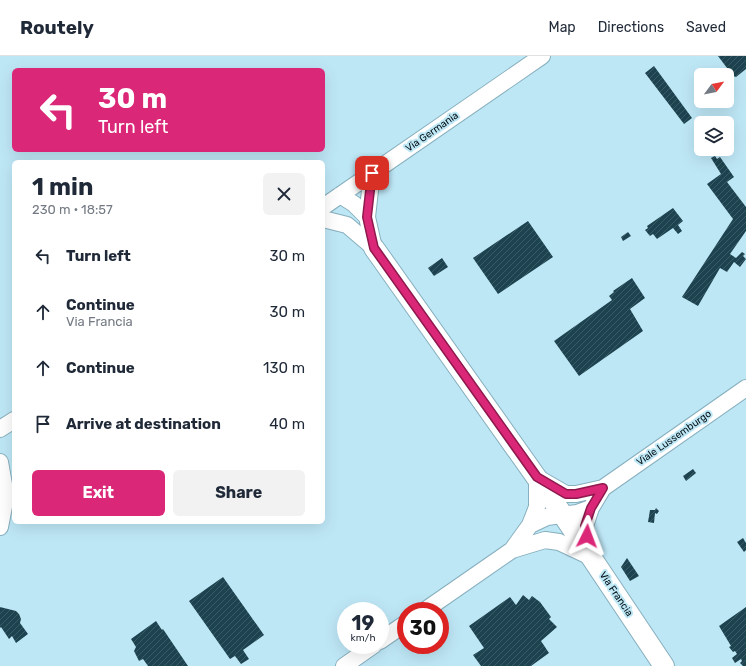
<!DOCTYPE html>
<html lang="en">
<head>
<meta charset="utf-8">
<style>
  :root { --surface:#fff; --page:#f2f2f3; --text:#1f2937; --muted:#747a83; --line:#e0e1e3; --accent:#db2777 }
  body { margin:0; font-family:Rubik,sans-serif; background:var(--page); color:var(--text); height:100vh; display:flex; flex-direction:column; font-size:15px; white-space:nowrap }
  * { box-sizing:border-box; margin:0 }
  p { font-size:13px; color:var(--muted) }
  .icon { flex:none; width:22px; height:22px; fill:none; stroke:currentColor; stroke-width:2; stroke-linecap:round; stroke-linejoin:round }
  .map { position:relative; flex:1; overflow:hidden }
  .side { position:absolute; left:12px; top:104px; width:313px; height:364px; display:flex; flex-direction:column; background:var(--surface); border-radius:6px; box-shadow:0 4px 16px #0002 }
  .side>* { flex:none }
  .guide { position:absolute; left:12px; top:12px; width:313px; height:84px; border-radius:6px; box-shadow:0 4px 16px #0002; background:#db2777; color:#fff; overflow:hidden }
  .needle { width:26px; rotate:58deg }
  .buttons { position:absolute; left:694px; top:12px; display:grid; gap:8px }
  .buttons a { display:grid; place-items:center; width:40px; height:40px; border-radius:6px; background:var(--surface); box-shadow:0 4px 16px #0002; font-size:20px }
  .speed { position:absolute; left:337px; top:546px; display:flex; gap:8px; font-size:20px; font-weight:700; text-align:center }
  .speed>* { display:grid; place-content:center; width:52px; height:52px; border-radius:50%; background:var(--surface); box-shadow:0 4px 16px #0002; line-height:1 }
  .speed small { font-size:10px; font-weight:400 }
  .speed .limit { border:6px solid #d22; background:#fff; color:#111 }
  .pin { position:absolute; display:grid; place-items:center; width:34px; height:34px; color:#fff; margin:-17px; border-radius:8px; box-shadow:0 2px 6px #0006 }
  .me { position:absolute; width:44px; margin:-22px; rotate:3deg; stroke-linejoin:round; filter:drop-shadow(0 0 3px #0008) }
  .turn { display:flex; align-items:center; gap:14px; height:84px; padding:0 20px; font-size:18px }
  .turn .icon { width:52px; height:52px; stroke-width:2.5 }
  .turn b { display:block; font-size:28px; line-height:34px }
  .round { display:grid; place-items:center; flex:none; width:42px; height:42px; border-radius:6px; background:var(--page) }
  .headline { display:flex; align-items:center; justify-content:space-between; height:68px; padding:0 20px }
  h1 { font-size:24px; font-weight:700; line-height:30px }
  .button { display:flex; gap:8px; margin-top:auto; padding:8px 20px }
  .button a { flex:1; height:46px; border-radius:6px; background:var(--accent); color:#fff; font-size:16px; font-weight:700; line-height:46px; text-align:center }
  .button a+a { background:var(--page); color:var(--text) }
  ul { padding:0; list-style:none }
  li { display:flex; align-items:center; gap:12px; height:56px; padding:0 20px }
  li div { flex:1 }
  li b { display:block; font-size:15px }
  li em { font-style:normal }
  header { display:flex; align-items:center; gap:24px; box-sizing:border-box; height:56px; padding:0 20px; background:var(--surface); border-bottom:1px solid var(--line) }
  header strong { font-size:19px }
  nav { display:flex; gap:22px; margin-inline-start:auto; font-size:14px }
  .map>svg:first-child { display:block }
  .building { fill:url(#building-hatch) }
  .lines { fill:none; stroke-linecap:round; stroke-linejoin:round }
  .minor-casing { stroke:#87afbd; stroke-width:18 }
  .tertiary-casing { stroke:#87afbd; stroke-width:22 }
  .minor { stroke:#fff; stroke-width:16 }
  .tertiary { stroke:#fff; stroke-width:20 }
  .route-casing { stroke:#8e194d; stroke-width:10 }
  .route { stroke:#db2777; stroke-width:7 }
  .labels { text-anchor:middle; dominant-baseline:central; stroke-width:4; stroke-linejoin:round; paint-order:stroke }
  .street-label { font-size:10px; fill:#020e13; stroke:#bee7f6 }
</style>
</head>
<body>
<header>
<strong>Routely</strong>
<nav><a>Map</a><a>Directions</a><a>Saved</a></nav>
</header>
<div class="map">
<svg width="746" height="610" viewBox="0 0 746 610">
  <defs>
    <pattern id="building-hatch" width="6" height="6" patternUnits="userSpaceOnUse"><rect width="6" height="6" fill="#1c434f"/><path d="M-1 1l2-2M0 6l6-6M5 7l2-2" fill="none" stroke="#3a5a64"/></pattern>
  </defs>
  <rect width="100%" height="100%" fill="#bee7f6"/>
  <path class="building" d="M718,0H746V13L736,21L733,20Z
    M654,10L692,62L684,68L645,17Z
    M715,100L717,103L720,101L734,121L727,126L746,151V175L730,198L736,202L742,196L745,198L743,200L746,203L740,211L734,206L727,216L720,212L698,250L682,241L733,163L707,128L721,118L711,102Z
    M673,152L683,165L678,169L682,175L678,178L673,172L657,183L653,178L650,180L645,174L648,172L647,170Z
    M528,165L553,201L498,238L473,202Z
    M628,176L631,180L623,185L621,181Z
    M442,202L448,211L434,220L428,212Z
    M632,222L645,242L630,253L643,275L579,320L554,285L612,244L609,240L614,236L613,235Z
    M693,413L696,417L686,425L683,420Z
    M656,452L659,455L657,458L655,457L654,467L648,466L650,454H655Z
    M743,482L746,487V494L744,496L737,486Z
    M627,502L639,520L630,525L621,511Z
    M223,521L264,579L243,594L249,603L241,608L235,600L230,603L189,545Z
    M523,539L529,544L532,540L540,546L551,561L549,563L557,571L541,585L549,597L531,610H481L473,599L484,592L469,570L510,541L516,549Z
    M0,551L16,555L19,558L21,563L20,567L28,578L16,587L12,580L9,583L1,571L0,572Z
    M746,551V610H743L740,607L742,605L741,603L735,607L732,602L737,598L735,595L733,596L729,591L731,590L719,570Z
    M156,565L162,574L163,573L188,610H148L143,603L139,605L134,595L136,591L131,583Z"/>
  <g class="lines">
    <g class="minor-casing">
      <path id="minor" d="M372,117L367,161L374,192
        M340,139L354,148L367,161
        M323,151L542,0
        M323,163L347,169L374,192
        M0,373L14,364
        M0,406L6,440L0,471
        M538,422L566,438H576L603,432L746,332
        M530,469L547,461L577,457L591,452
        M512,494L530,469L537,451V421
        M590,496L585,470L591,452L603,432
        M424,555L512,494L545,484L559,486L591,501
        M380,585L406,567
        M344,610L374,589"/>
    </g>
    <g class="tertiary-casing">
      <path id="tertiary" d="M374,192L563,459L664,610"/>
    </g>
    <use href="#minor" class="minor"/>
    <use href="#tertiary" class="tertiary"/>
  </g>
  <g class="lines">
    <g class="route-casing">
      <path id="route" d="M372,117L367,161L374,192L537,421L566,438H576L603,432L591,452L585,470L587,480"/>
    </g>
    <use href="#route" class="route"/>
  </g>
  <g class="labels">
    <g class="street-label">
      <text transform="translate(432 76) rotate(-35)">Via Germania</text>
      <text transform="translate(674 382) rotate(-35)">Viale Lussemburgo</text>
      <text transform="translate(616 538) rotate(56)">Via Francia</text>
    </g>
  </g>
</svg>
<div class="buttons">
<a><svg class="needle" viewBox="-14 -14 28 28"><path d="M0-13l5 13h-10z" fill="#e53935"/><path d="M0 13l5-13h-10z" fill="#747a83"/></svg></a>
<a><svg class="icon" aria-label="layers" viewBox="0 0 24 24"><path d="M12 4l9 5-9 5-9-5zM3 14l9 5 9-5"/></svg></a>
</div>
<div class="speed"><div>19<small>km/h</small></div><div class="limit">30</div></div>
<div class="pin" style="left:372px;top:117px;background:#d93025"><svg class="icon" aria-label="arrive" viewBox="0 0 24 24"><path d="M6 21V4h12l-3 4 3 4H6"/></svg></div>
<svg class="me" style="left:587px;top:480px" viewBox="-20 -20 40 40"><path d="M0-17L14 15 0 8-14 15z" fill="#db2777" stroke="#fff" stroke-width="4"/></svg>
<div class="guide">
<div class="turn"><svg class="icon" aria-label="left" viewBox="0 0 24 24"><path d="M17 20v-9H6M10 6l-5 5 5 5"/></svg><div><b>30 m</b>Turn left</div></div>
</div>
<section class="side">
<div class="headline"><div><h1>1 min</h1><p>230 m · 18:57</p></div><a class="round"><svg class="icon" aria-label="close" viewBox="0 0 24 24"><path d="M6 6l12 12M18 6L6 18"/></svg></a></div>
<ul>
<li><svg class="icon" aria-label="left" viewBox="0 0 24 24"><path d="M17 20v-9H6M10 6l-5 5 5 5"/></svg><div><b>Turn left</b></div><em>30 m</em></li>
<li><svg class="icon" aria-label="ahead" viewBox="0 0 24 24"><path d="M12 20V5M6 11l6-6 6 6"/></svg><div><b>Continue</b><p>Via Francia</p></div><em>30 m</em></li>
<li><svg class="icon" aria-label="ahead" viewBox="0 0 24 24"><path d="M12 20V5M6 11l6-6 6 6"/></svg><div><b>Continue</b></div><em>130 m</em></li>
<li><svg class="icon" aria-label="arrive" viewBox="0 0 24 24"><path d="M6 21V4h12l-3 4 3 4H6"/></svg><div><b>Arrive at destination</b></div><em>40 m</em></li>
</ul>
<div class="button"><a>Exit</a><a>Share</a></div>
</section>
</div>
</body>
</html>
